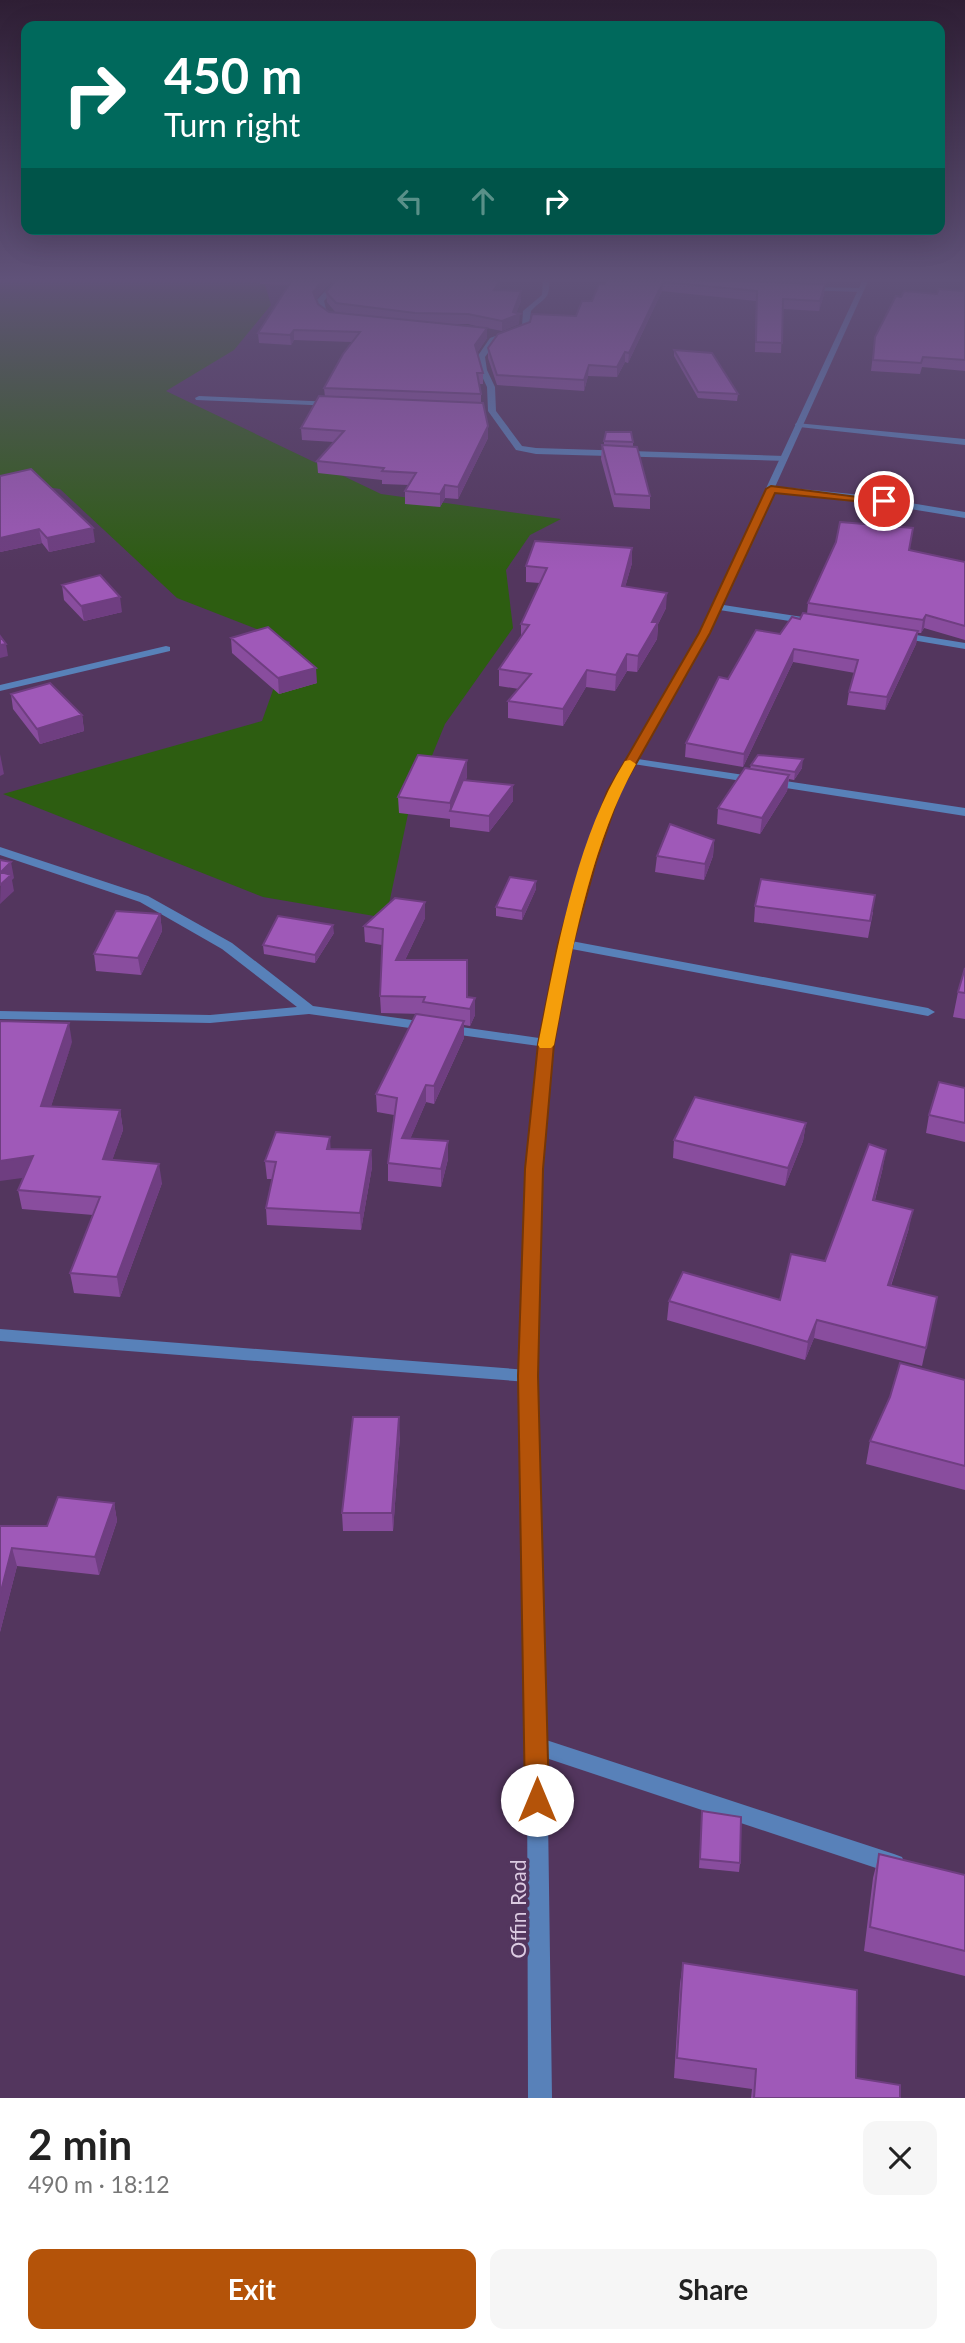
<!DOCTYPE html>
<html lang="en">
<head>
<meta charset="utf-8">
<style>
  :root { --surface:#fff; --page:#f6f6f6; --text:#222; --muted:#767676; --accent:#b45309 }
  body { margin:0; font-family:Lato,sans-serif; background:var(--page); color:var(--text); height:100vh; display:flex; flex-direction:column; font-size:26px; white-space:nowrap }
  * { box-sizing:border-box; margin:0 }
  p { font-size:23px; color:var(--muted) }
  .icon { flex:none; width:38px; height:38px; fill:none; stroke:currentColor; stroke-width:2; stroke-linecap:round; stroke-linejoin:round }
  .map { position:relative; height:2098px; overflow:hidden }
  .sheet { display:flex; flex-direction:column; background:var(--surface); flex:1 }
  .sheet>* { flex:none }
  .banner { position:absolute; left:21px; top:21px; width:924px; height:214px; border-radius:14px; box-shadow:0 7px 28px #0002; background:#00695c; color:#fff; overflow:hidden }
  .pin { position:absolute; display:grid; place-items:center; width:60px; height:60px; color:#fff; margin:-30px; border:4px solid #fff; border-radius:50%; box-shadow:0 2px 7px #0007 }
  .me { position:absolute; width:77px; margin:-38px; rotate:0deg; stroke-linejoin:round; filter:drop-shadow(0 0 5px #0008) }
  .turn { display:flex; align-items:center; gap:24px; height:147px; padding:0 28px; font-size:32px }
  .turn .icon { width:91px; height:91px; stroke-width:2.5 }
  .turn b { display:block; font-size:49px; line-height:60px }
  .lanes { display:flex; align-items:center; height:66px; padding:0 28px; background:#0003; justify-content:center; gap:35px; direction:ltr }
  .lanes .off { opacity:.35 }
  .round { display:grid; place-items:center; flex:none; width:74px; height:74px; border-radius:14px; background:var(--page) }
  .overview { display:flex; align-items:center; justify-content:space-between; height:119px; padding:0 28px }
  h1 { font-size:42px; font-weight:700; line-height:52px }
  .cta { display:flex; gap:14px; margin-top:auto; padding:14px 28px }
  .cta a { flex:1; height:80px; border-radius:14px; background:var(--accent); color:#fff; font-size:28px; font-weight:700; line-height:80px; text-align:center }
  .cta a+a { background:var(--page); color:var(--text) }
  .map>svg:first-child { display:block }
  .green { fill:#2d5d11 }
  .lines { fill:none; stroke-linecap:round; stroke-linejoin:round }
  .minor { fill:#5881b9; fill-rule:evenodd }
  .tertiary { fill:#5881b9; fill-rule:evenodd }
  .wall { fill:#894d9e; fill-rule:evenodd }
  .shaded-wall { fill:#6f3e81 }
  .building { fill:#9f59b8; stroke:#6f3e81; stroke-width:2 }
  .route { fill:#b45309; stroke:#753606; stroke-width:2 }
  .slow { fill:#f59e0b }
  .labels { text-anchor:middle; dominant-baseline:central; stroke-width:7; stroke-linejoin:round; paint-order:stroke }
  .street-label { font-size:21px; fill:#dccbe2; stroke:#53365e }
</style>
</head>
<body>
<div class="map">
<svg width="965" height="2098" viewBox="0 0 965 2098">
  <rect width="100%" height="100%" fill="#53365e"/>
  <path class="green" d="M0,277H263L271,305L234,350L166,391L381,494L561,519L530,535L506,570L513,628L445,724L408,814L386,918L263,897L3,794L262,721L290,642L177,598L60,489L0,480Z"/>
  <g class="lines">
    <path class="minor" d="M338,277H345L324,301L326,309L337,318L333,320L320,312L316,301Z
      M543,277H549C551,300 544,297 531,311L529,329L496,342L485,357L487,370L495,387L496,411L522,446L536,448L784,456L787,457V461L536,454L516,450L488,411L487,387L479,370L477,357L490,338L522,326L523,311L542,295Z
      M805,287L860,288L864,290L860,292L803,290Z
      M199,396L334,402L338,404L334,406L196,400L195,398Z
      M796,423L965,439V445L799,427L795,425Z
      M771,486L862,495L965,512V518L862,501L768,491V487Z
      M717,604L809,618L814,621L809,624L713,609L712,607Z
      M898,632L965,643V649L894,637L893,635Z
      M166,646L170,647V651L0,691V685Z
      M631,758L965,808V816L627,763V759Z
      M0,847L148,896L232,943L313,1006L546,1039L553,1043L546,1047L309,1014L210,1023L0,1019V1011L210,1015L297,1007L222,949L140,902L0,855Z
      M566,940L928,1008L935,1012L928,1016L561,947L559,944Z
      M0,1329L528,1370L534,1371L536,1376L534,1381L528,1382L0,1341Z
      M537,1737L894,1854L902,1857L905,1864L902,1871L894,1874L537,1755L530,1753L527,1746L530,1739Z"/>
    <path class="tertiary" d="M864,277H870L709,633L620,792L595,862L573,944L553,1043L542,1143L536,1376L547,1746L552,2098H528L527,1746L520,1376L528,1143L539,1043L559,944L583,862L608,792L699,633Z"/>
  </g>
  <path class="wall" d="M260,277H335L316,299L318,304L329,312L336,313L327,302L326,292L339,277H464L500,280V290L521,301L516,313L519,324L502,331L487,328V338L477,353L483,373V384H479L481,394V403L488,438L458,499L445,498L440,507L405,504V491L409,485L382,484V480L318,473L317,461L334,442L302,440L301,428L325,397L324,388L352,342L294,340L291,345L259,343L258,333L288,285L260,284ZM451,324H468L480,327Z
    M607,277H829L827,284H825L824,294L819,311L783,309L781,353L755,352L756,301L662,291L628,363L625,362L617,377L588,376L584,391L497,385L488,358V348L576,316L592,301L605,284ZM682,278L810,284L701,280Z
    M965,280V371L922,367L920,374L871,371L875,337L901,297L962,291Z
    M674,350L738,394L737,401L698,398L674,356Z
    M604,441L633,442V446L650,496V509L614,507L601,459L602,445L604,446Z
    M0,476L95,542L49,552L42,543L0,552Z
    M632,548V563L625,587L666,608L658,624L657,639L637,672L627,671L615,691L586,687L563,726L508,718V701L519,689L499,686V669L521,637V624L540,583L526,582V566Z
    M909,550L965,562V640L924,628L921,633H918L916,644L885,710L847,705L849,692L855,673L793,662L743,767L685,757L686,743L728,679L780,634L807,614L808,603Z
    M62,585L122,612L84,621L64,600Z
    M231,638L317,683L279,694L232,653Z
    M11,694L82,715L84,731L40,744L13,709Z
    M751,765L802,768L794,780L789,779L787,791L760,834L717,824L718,808L750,769Z
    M467,776L466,780L513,785V801L489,832L450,827V819L399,813L398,797Z
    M714,840L713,856L704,880L655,872L657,856Z
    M536,881V889L522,920L496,916V907Z
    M425,902V918L405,960L467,997L475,1015L470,1026L464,1025V1038L434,1104L426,1102L410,1139L448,1141V1159L441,1187L388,1181V1163L394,1115L377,1112L376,1094L423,1014L381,1013L380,996L382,945L365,942L364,926Z
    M755,906L873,912L868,938L754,922Z
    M160,914L162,931L141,975L96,971L94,954Z
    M334,933L315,963L264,954L263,945Z
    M965,968V1019L953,1017L958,992Z
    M72,1042L51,1106L120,1110L123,1130L112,1160L162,1183L120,1297L74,1293L70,1273L93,1215L22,1209L18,1190L24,1177Z
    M965,1088V1142L926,1133L929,1115Z
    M806,1123L803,1141L785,1186L673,1158L674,1140Z
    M331,1149L371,1150L372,1167L361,1230L267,1225L266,1208L272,1179H267L265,1161Z
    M883,1167L875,1200L909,1228L891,1286L937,1297L922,1366L814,1338L805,1360L667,1320L669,1301L780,1300L825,1261Z
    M965,1380V1490L866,1464L870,1441Z
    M400,1435L393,1531H343L342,1513Z
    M114,1503L117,1521L99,1575L17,1566L0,1632V1526H47Z
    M702,1811L740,1863L739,1872L699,1868Z
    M879,1854L965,1875V1976L864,1951L873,1878Z
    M683,1963L856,2078L900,2098H751L752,2089L674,2078L680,1984Z"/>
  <path class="shaded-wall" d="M326,277H335L314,302L313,292Z
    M500,280V290L494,300V290Z
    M663,282L662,291L628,363L629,353Z
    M825,284L824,294L819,311L820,301Z
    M521,291V301L515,316L520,314L519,324L502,331V321L513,312Z
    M487,328V338L475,356V345Z
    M294,330V340L291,345L290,335Z
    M625,352V362L617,377V367Z
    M589,365L588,376L584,391V380Z
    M488,426V438L458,499V487Z
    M445,485V498L440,507V494Z
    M93,528L95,542L49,552L47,538Z
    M39,529L42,543L0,552V538Z
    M632,548V563L621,602L622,586Z
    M667,593L666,608L658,624L657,639L637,672L638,656L652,622Z
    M120,597L122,612L84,621L81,606Z
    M926,615L924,628L921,633L923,620Z
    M918,631L916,644L885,710L887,697Z
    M6,644L8,656L0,658V645Z
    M794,649L793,662L743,767L744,754Z
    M627,654V671L615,691L616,675Z
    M316,668L317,683L279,694L278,678Z
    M587,670L586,687L563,726V709Z
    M82,715L84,731L40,744L37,729Z
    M0,754L4,774L0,776Z
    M803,759L802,768L794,780L795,772Z
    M467,760V776L453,812L450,811V803Z
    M789,775L787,791L760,834L762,818Z
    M513,785V801L489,832V816Z
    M714,840L713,856L704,880L705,864Z
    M11,862L14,878L12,880L14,891L0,904L1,872Z
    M536,881V889L522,920V911Z
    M425,902V918L397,977L396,960Z
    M160,914L162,931L141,975L138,958Z
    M333,925L334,933L315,963V955Z
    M475,998V1015L470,1026V1009Z
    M464,1021V1038L434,1104V1086Z
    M69,1023L72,1042L45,1125L41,1106Z
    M426,1085V1102L403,1156L402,1138Z
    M120,1110L123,1130L106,1178L103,1159Z
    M806,1123L803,1141L785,1186L788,1168Z
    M330,1137L331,1155L327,1149Z
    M448,1141V1159L441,1187V1169Z
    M371,1150L372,1167L361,1230L360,1213Z
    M886,1150L883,1167L870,1218L873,1200Z
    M33,1156L37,1176L0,1181V1161Z
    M159,1164L162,1183L120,1297L117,1277Z
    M913,1210L909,1228L885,1303L888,1285Z
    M817,1320L814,1338L805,1360L808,1342Z
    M399,1417L400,1435L393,1531L392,1513Z
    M114,1503L117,1521L99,1575L95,1557Z
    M12,1548L17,1566L0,1632V1595Z"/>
  <path class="building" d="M294,277H326L313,292L318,304L329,312L487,328L475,345L483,373H477L481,394L324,388L343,354L360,332L294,330L290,335L258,333Z
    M339,277H457L500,280L494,290L521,291L513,312L520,314L502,321L468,314L415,313L336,303L326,292Z
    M607,277H674L701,280L825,284L820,301L783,299L782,343L756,342L757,291L663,282L629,353L625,352L617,367L589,365L584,380L497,375L488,348L498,334L530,322L532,314L576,316L582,301H592L599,284H605Z
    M964,280H965V360L923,357L921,363L873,360L875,337L896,296L901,297L904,291L937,294L939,289L962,291Z
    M674,350L712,353L738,394L698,392Z
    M319,396L483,403L488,426L458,487L445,485L440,494L405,491L416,473L382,471L384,468L317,461L344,431L301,428Z
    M606,432H631L633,442L604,441Z
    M602,445L637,447L650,496L615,494Z
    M31,469L93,528L47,538L39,529L0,538V476Z
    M840,522L913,528L909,550L965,562V626L926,615L923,620L808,603L836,542Z
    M535,541L632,548L622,586L667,593L652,622H658L638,656L627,654L616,675L587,670L563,709L508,701L531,674L499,669L529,625L521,624L547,568L526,566Z
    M100,575L120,597L81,606L62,585Z
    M803,613L918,631L887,697L849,692L858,660L794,649L744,754L686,743L719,677L728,679L756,630L780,634L792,617L800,619Z
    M268,627L316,668L278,678L231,638Z
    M0,636L6,644L0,645Z
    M50,683L82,715L37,729L11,694Z
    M418,755L467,760L450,803L398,797Z
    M758,755L803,759L795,772L751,765Z
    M745,768L789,775L762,818L718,808Z
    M463,780L513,785L489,816L450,811Z
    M670,824L714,840L705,864L657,856Z
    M0,860L11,862L1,872L11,875L0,885Z
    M510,877L536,881L522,911L496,907Z
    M761,879L875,895L870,921L755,906Z
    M395,898L425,902L396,960H467V997L475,998L470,1009L423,1002L425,997L380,996L383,929L364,926Z
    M116,911L160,914L138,958L94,954Z
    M278,916L333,925L315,955L263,945Z
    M965,968V993L958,992Z
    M416,1014L464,1021L434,1086L426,1085L402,1138L448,1141L441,1169L388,1163L397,1098L376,1094Z
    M0,1021L69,1023L41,1106L120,1110L103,1159L159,1164L117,1277L70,1273L100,1197L18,1190L33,1156L0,1161Z
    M939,1082L965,1088V1123L929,1115Z
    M695,1097L806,1123L788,1168L674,1140Z
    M276,1132L330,1137L327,1149L371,1150L360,1213L266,1208L276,1162L265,1161Z
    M869,1144L886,1150L873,1200L913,1210L888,1285L937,1297L926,1348L817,1320L808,1342L669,1301L683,1272L780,1300L791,1254L825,1261Z
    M900,1363L965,1380V1466L870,1441L890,1397Z
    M353,1417H399L392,1513H342Z
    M58,1497L114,1503L95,1557L12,1548L0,1595V1526H47Z
    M702,1811L741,1817L740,1863L700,1859Z
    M879,1854L965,1875V1951L870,1927Z
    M683,1963L857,1990L856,2078L900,2085V2098H754L756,2069L677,2058Z"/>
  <linearGradient id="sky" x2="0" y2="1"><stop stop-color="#2e1e34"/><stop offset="0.49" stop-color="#605279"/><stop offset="1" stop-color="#605279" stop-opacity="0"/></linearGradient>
  <rect width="965" height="571" fill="url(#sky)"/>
  <path class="route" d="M771,486L890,501L884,504L775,493L710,633L620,792L596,862L573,944L554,1044L543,1169L538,1376L549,1800L545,1808L537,1811L529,1808L525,1800L518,1376L525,1169L538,1044L558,944L582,862L607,792L699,633L766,489Z"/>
  <path class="slow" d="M630,760L636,764C589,849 572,950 554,1045L551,1048H540L538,1045C556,955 576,838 625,761Z"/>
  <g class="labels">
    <g class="street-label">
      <text transform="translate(517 1909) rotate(-90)">Offin Road</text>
    </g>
  </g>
</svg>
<div class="pin" style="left:884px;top:501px;background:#d93025"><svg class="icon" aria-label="arrive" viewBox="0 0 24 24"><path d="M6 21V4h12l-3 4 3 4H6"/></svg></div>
<svg class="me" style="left:537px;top:1800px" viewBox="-20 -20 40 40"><circle r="19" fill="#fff"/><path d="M0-13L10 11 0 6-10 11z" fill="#b45309"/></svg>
<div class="banner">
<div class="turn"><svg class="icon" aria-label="right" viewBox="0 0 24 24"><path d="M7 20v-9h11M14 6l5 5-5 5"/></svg><div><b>450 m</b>Turn right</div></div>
<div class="lanes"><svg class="icon off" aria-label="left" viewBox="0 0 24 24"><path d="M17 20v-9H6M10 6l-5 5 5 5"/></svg><svg class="icon off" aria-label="ahead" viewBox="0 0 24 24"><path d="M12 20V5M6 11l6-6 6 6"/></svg><svg class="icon" aria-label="right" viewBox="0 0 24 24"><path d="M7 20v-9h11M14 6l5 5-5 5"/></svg></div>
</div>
</div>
<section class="sheet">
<div class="overview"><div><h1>2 min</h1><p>490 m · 18:12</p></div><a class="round"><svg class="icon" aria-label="close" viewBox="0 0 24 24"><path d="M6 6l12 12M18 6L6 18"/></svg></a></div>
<div class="cta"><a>Exit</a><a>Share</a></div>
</section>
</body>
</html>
